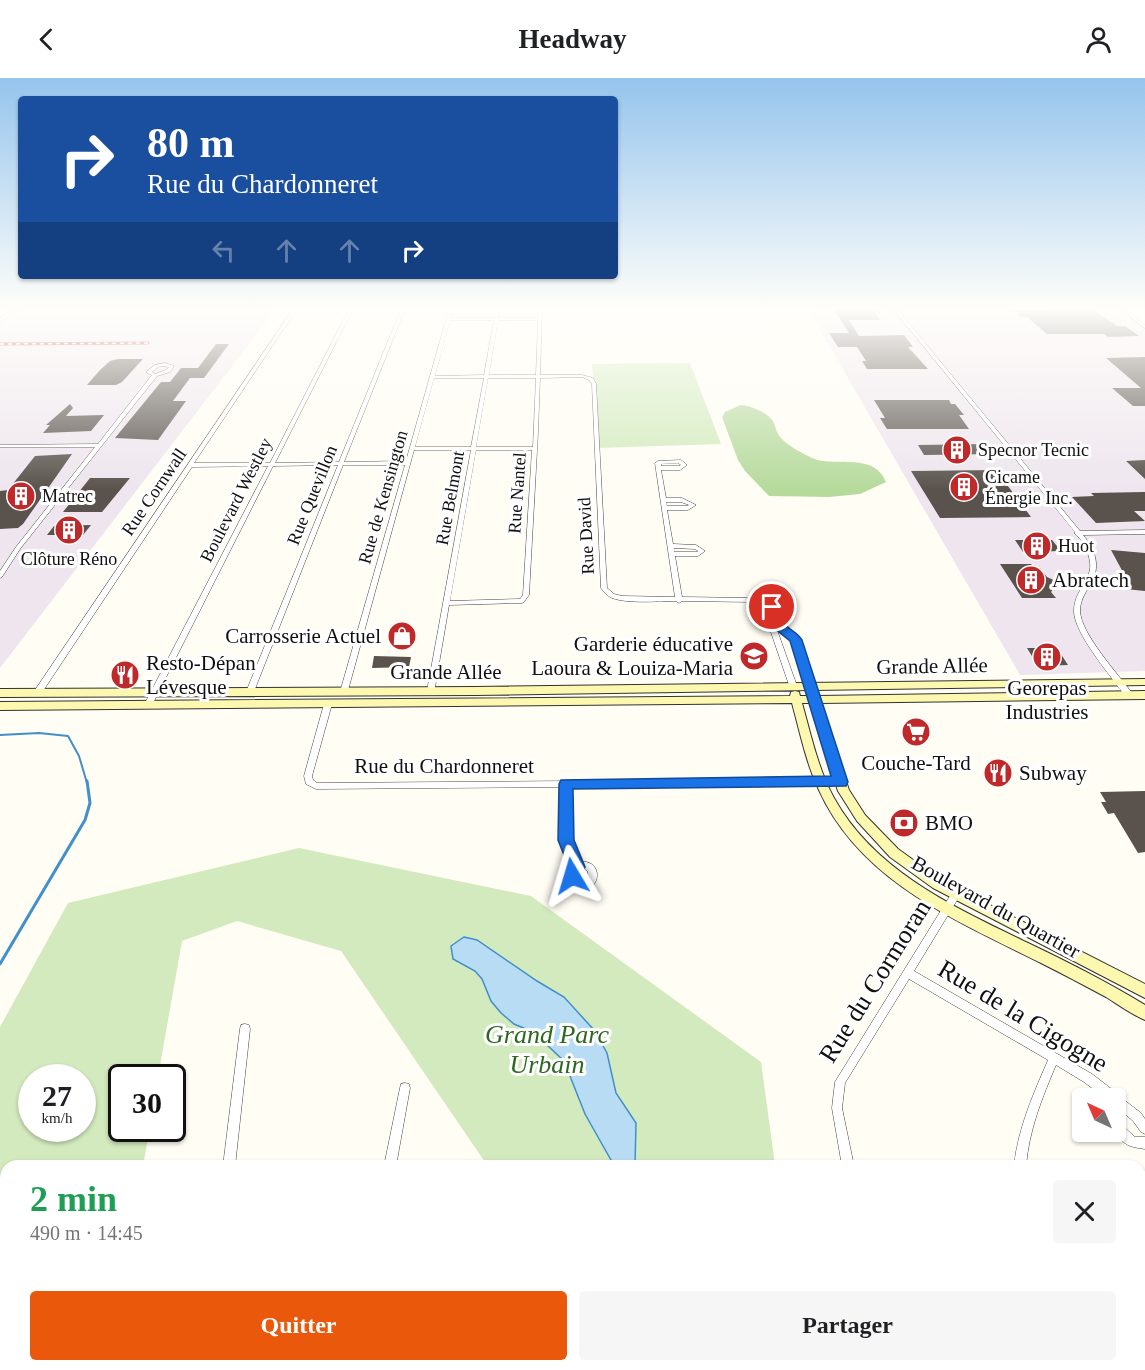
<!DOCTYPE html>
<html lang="fr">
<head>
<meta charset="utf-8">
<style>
  :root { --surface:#fff; --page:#f6f6f6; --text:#202124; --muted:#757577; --accent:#ea580c }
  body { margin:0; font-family:"Times New Roman",serif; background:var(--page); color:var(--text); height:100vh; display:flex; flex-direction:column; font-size:22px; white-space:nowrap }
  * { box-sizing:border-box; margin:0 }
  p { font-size:20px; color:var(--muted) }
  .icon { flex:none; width:33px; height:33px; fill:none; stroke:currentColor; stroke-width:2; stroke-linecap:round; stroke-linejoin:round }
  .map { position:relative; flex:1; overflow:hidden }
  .drawer { position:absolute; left:0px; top:1082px; width:1146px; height:212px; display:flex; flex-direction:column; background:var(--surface); border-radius:18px 18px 0 0; box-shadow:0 2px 4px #0004 }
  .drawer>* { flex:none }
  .banner { position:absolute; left:18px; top:18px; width:600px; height:183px; border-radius:6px; box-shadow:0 2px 4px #0004; background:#1a4fa0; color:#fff; overflow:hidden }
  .needle { width:39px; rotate:316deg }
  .fabs { position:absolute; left:1072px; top:1010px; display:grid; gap:12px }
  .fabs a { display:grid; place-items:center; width:54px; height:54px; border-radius:6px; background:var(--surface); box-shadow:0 2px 4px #0004; font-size:30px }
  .speed { position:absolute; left:18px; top:986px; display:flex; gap:12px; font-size:30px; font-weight:700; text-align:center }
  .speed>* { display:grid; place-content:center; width:78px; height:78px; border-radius:50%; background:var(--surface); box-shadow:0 2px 4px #0004; line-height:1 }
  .speed small { font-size:15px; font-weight:400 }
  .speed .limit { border:3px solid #111; border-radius:9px; background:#fff; color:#111 }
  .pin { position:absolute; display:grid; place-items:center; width:51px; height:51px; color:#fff; margin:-26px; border:3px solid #fff; border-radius:50%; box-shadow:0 2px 6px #0007 }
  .me { position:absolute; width:66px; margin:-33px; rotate:353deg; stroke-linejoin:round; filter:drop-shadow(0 0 4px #0008) }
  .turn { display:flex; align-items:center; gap:21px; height:126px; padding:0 30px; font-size:27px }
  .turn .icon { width:78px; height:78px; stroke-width:2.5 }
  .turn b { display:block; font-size:42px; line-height:51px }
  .lanes { display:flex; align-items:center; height:57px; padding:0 30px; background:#0003; justify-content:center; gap:30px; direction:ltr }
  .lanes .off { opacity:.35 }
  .round { display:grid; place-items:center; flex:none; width:63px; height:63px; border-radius:6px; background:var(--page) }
  .headline { display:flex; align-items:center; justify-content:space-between; height:102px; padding:0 30px }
  h1 { font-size:36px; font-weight:700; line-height:45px; color:#1e9e55 }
  .action { display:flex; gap:12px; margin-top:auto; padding:12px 30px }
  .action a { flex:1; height:69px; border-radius:6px; background:var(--accent); color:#fff; font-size:24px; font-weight:700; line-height:69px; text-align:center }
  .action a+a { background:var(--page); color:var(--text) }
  header { display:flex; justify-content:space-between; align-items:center; height:78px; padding:0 30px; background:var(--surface); font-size:27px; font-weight:700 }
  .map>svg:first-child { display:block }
  .industrial { fill:#eee5ee }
  .green { fill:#d2eabd; fill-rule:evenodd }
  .forest { fill:#b6da9c }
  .water { fill:#b9dcf5; stroke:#418fcb; stroke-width:1.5 }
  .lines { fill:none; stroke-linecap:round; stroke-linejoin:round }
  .stream-far1 { stroke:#418fcb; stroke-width:2 }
  .stream { stroke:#418fcb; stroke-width:3 }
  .building { fill:#59524d }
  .minor-casing { stroke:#434343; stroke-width:1 }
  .secondary-casing { stroke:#323232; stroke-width:2 }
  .minor { fill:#fff; fill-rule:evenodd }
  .secondary { fill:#fdf8b0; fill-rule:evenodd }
  .rail-casing { stroke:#bf292a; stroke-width:3 }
  .rail { stroke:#fff; stroke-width:1.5; stroke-dasharray:4; stroke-linecap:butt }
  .route { fill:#1a73e8; stroke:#114b97; stroke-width:1.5 }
  .labels { text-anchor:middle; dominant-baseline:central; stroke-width:6; stroke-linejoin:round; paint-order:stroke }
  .far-poi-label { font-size:18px; fill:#101010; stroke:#fff; text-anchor:start }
  .far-street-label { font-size:18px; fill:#101010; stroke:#fff }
  .poi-label { font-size:21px; fill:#101010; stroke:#fff; text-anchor:start }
  .street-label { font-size:21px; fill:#101010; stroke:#fff }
  .near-street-label { font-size:26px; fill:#101010; stroke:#fff }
  .near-park-label { font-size:26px; font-style:italic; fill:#2c6820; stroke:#fff }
</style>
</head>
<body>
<header><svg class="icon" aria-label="back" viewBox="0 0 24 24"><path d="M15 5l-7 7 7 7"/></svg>Headway<svg class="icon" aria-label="person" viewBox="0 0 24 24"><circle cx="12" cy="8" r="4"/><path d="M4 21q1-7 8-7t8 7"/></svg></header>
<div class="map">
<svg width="1145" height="1292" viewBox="0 0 1145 1292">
  <rect width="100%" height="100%" fill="#fffdf4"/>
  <path class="industrial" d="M0,231H276L0,590Z
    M808,231H1120L1145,250V593L1020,597Z"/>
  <path class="green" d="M690,285L721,366L597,370L592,286Z
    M299,770L531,818L761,984L775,1087H487L341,873L237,843L182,863L158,999H122V1050H150L143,1087L6,1088V1287H78L75,1292H0V949L68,825ZM32,999H82V1050H32Z
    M623,1287H801L802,1292H626Z"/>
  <path class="forest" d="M741,327C751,328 767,334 773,343C776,349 776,355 781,360C788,368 802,375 812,380C834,390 874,373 886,404L860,416L829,419L769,418L745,393L738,382L722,339L725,334Z"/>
  <path class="water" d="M464,859L477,862L537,903L564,919L594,952L607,975L616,1015L636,1045L635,1087H618L611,1082L585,1036L564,983L533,954L514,946L501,935L491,923L482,901L475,893L453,881L451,868Z"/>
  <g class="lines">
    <path class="stream-far1" d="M0,657L39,655L68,658L79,678L87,705"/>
    <path class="stream" d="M0,886L85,742L90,725L87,703"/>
  </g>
  <path class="building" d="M834,231H872L880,242H849L859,258L904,257L913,269H908L928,291H867L862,283H866L857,269H838L829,255H849Z
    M1092,231L1117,248H1125L1139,258L1108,259L1104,256H1047L1027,239H1021L1013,232Z
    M216,266H229L204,300H190L173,323H186L158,362L115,360L161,304H170L181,290H198Z
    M1145,279V328H1133L1112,310H1141L1106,280Z
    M118,281H143L122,304L116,307H87L100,292L110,283Z
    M874,322H949L951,326H955L964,337H959L969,351H887L880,340H885Z
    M70,326L73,330L66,338L104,337L91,353L43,355L50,347H46Z
    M988,366L996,376L924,377L918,367Z
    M72,376L23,446L18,450L0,451V413L8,412L35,378Z
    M1145,382V401L1126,383Z
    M996,392L1031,439L940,440L911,393Z
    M90,400H130L102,434H63Z
    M1145,414V433H1134L1145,443L1096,445L1072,419L1094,418L1091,415Z
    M91,447L83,457H47L54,448Z
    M1015,462H1052L1061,473L1023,474Z
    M1111,472L1145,475V513L1125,511L1118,497L1125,498Z
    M1000,486H1031L1034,490H1040L1047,499L1058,504L1051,514L1056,520H1022Z
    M1027,570H1057L1068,587L1038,588Z
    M374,578L411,579L409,589L372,590Z
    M1145,713V774L1138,775L1114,735L1108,736L1101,724H1106L1100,714Z"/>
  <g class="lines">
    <g class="minor-casing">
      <path id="minor" d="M13,231H18L0,244V241Z
        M293,231H297L194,385H270L349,231H353L275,385L339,384L401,231H405L344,384L406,383L449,231H453L450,240H495L496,231H500L498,240H538V231H542L540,297H582L593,300L596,306L607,510L614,516L622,518L675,519L655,385L658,383L681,382L687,387L680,392H661L666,420H682L696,427L688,432H667L673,466L696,467L705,473L698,478H675L682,519L753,520L773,527L781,546L797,559L814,609L813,611H807L806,609L791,560L776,549L797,608L796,610H790L763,531L758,526L752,524L682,523L679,525L676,523C658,523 628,526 612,520C607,518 604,514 601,510L592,306L589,302L582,299L540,300L538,354L529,517L524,524L522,525L449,527L434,615H428L427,613L471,372H414L347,616L344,617L340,614L405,387H343L253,616L250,617L246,614L338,387L273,388L152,627L148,630L144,627L268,388L192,389L41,616H35L34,614L35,612ZM450,242H494L484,297L435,298ZM498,242H538L536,297H489ZM434,300H484L471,369H415ZM488,300H536L533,369H476ZM476,372H532L523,517L520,521L450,523ZM678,385L681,387L679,388H661V386ZM666,424H681L689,427L687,428H667ZM674,470L695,471L698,473L697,474H674Z
        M893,231H897L1080,453L1145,452V456L1083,457C1094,470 1101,487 1092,503C1087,513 1080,521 1080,533C1081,556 1118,596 1132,615L1133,617L1132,619H1126C1112,599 1073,555 1074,532C1075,506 1100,501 1086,471C1083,464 1080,460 1075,456V454Z
        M1120,231H1125L1145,247V250Z
        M165,285L174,288L170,294L157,298L20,471L2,499L0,500V493L16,469L95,369H0V367L98,366L152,297L147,295V293L155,287ZM162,288L169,289L166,292L155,296L152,294L158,289Z
        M328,623L332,626L312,698L313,702L317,705L840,701L843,702L844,704L843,706L840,707L570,709V762L579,784C605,780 601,817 579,810C576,810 573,808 571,805C567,799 569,794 572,788L562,762V709L316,711L306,706L304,698L324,626ZM580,791H585L588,794V800L585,803H581L578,800V794Z
        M956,812L959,813L961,816L959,819L914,893L1092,996L1118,1016L1119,1018L1141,1035L1145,1041V1056L1141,1054L1133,1043L1125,1036V1050L1135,1059H1145V1071C1129,1069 1123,1067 1115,1053H1116V1020H1105L1084,1004L1056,987C1042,1020 1029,1052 1026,1088H1014C1018,1050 1033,1017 1048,982L909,901L845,1005L842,1030L854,1088H842L832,1030L835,1004L953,813Z
        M245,946L249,947L250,951L235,1088H223L240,951L241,947Z
        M405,1005L409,1006L410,1010L396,1088H384L400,1010L401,1006Z
        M197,1287H211L210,1292H196Z
        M222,1287H242L245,1292H225Z
        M449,1287H463L461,1292H447Z
        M882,1287H896L897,1292H883Z
        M1075,1287H1089L1090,1292H1076Z"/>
    </g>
    <g class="secondary-casing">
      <path id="secondary" d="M1145,601V607L476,617L0,619V611L476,609Z
        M795,613L799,614L800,618H808L813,614L818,618L1145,613V621L820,625L849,712L865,737L898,771L941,802L1145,906V920L933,810L890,779L857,743L838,713L810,625H802C811,657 818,691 834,720C875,794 956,830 1028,865C1068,884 1107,904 1145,927V942C1131,936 1119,927 1106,919C1084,907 1063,896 1041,885C957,843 860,803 819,712C806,685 800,654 792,625L0,632V624L790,618L791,614Z"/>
    </g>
    <use href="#minor" class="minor"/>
    <use href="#secondary" class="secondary"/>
    <g class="rail-casing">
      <path id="rail" d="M0,266L148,265"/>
    </g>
    <use href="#rail" class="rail"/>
  </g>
  <linearGradient id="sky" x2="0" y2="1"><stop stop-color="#95c4ed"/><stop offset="0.56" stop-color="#fffefa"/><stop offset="1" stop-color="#fffefa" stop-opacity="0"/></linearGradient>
  <rect width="1145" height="412" fill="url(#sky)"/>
  <path class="route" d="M772,525C781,529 778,538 784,545C789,552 797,554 802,562L848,704L846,708L573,711L574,762L585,789L578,803L572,805L566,803L564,798L568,787L558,762L559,706L561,702L831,698L790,563L774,550L766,529Z"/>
  <defs>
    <g id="building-disc" transform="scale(1.5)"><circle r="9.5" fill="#bf292a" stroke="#fff"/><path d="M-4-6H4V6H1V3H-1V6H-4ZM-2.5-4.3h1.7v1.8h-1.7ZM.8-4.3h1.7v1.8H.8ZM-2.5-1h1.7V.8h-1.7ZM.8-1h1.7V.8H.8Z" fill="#fff"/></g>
    <g id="shop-disc" transform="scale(1.5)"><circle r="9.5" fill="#bf292a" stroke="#fff"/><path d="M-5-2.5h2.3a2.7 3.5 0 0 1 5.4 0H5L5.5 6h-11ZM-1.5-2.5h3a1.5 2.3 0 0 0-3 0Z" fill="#fff"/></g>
    <g id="school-disc" transform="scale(1.5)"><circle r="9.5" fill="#bf292a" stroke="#fff"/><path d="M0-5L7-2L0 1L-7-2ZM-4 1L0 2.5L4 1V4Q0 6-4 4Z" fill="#fff"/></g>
    <g id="restaurant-disc" transform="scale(1.5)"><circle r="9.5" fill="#bf292a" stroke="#fff"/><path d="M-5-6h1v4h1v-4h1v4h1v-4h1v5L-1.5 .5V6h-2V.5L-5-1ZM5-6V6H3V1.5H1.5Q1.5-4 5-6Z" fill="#fff"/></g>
    <g id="supermarket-disc" transform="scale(1.5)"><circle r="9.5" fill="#bf292a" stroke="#fff"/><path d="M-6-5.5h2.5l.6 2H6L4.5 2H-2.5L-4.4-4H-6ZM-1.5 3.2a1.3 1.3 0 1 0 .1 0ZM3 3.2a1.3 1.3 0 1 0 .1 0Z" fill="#fff"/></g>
    <g id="bank-disc" transform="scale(1.5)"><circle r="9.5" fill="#bf292a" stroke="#fff"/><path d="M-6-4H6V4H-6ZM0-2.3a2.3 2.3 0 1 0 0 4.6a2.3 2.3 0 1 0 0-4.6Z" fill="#fff"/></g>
  </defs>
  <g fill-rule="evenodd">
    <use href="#building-disc" x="957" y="372"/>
    <use href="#building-disc" x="964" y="409"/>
    <use href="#building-disc" x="21" y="418"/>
    <use href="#building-disc" x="69" y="452"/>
    <use href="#building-disc" x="1037" y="468"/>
    <use href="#building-disc" x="1031" y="502"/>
    <use href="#shop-disc" x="402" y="558"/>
    <use href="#school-disc" x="754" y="578"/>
    <use href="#building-disc" x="1047" y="579"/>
    <use href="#restaurant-disc" x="125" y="597"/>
    <use href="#supermarket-disc" x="916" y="654"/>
    <use href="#restaurant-disc" x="998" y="695"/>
    <use href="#bank-disc" x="904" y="745"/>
  </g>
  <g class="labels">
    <g class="far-poi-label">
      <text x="978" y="372">Specnor Tecnic</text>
      <text x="985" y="399">Cicame<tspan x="985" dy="21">Énergie Inc.</tspan></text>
      <text x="42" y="418">Matrec</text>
      <text x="1058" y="468">Huot</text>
      <text x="69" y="481" text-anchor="middle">Clôture Réno</text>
    </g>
    <g class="far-street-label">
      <text transform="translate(154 414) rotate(-56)">Rue Cornwall</text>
      <text transform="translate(517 415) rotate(-86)">Rue Nantel</text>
      <text transform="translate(312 417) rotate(-68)">Rue Quevillon</text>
      <text transform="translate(383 419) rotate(-74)">Rue de Kensington</text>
      <text transform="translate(450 420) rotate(-80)">Rue Belmont</text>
      <text transform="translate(236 422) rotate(-63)">Boulevard Westley</text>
      <text transform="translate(586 458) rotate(-93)">Rue David</text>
    </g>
    <g class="poi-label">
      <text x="1052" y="502">Abratech</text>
      <text x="381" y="558" text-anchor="end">Carrosserie Actuel</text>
      <text x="733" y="566" text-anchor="end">Garderie éducative<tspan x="733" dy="24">Laoura &amp; Louiza-Maria</tspan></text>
      <text x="146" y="585">Resto-Dépan<tspan x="146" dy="24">Lévesque</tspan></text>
      <text x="1047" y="610" text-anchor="middle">Georepas<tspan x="1047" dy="24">Industries</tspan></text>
      <text x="916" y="685" text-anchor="middle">Couche-Tard</text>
      <text x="1019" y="695">Subway</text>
      <text x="925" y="745">BMO</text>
    </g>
    <g class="street-label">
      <text transform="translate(932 588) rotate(-1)">Grande Allée</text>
      <text x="446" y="594">Grande Allée</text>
      <text x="444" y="688">Rue du Chardonneret</text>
      <text transform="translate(996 829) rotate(29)">Boulevard du Quartier</text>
    </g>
    <g class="near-street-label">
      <text transform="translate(875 903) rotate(-58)">Rue du Cormoran</text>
      <text transform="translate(1023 938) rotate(31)">Rue de la Cigogne</text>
    </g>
    <g class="near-park-label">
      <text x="547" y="956">Grand Parc<tspan x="547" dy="30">Urbain</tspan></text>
    </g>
  </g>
</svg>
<div class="fabs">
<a><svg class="needle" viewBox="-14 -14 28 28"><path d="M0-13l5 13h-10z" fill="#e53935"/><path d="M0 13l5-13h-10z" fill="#757577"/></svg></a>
</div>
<div class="speed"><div>27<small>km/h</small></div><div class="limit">30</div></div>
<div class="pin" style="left:772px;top:529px;background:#d93025"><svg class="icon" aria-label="arrive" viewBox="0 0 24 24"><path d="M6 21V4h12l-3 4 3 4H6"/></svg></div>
<svg class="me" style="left:572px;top:798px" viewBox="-20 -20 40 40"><path d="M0-17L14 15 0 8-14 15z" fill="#1a73e8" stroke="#fff" stroke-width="4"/></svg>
<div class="banner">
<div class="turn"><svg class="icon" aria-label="right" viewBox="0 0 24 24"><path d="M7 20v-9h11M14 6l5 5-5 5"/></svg><div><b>80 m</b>Rue du Chardonneret</div></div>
<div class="lanes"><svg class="icon off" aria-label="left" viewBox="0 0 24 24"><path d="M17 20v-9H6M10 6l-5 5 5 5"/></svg><svg class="icon off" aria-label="ahead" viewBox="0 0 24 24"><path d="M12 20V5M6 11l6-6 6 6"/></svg><svg class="icon off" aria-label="ahead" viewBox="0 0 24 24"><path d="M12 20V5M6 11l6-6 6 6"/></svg><svg class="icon" aria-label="right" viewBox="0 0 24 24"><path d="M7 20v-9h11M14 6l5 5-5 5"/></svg></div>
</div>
<section class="drawer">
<div class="headline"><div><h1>2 min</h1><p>490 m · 14:45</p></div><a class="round"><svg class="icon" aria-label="close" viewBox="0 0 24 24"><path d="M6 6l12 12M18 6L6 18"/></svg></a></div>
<div class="action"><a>Quitter</a><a>Partager</a></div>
</section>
</div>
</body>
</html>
